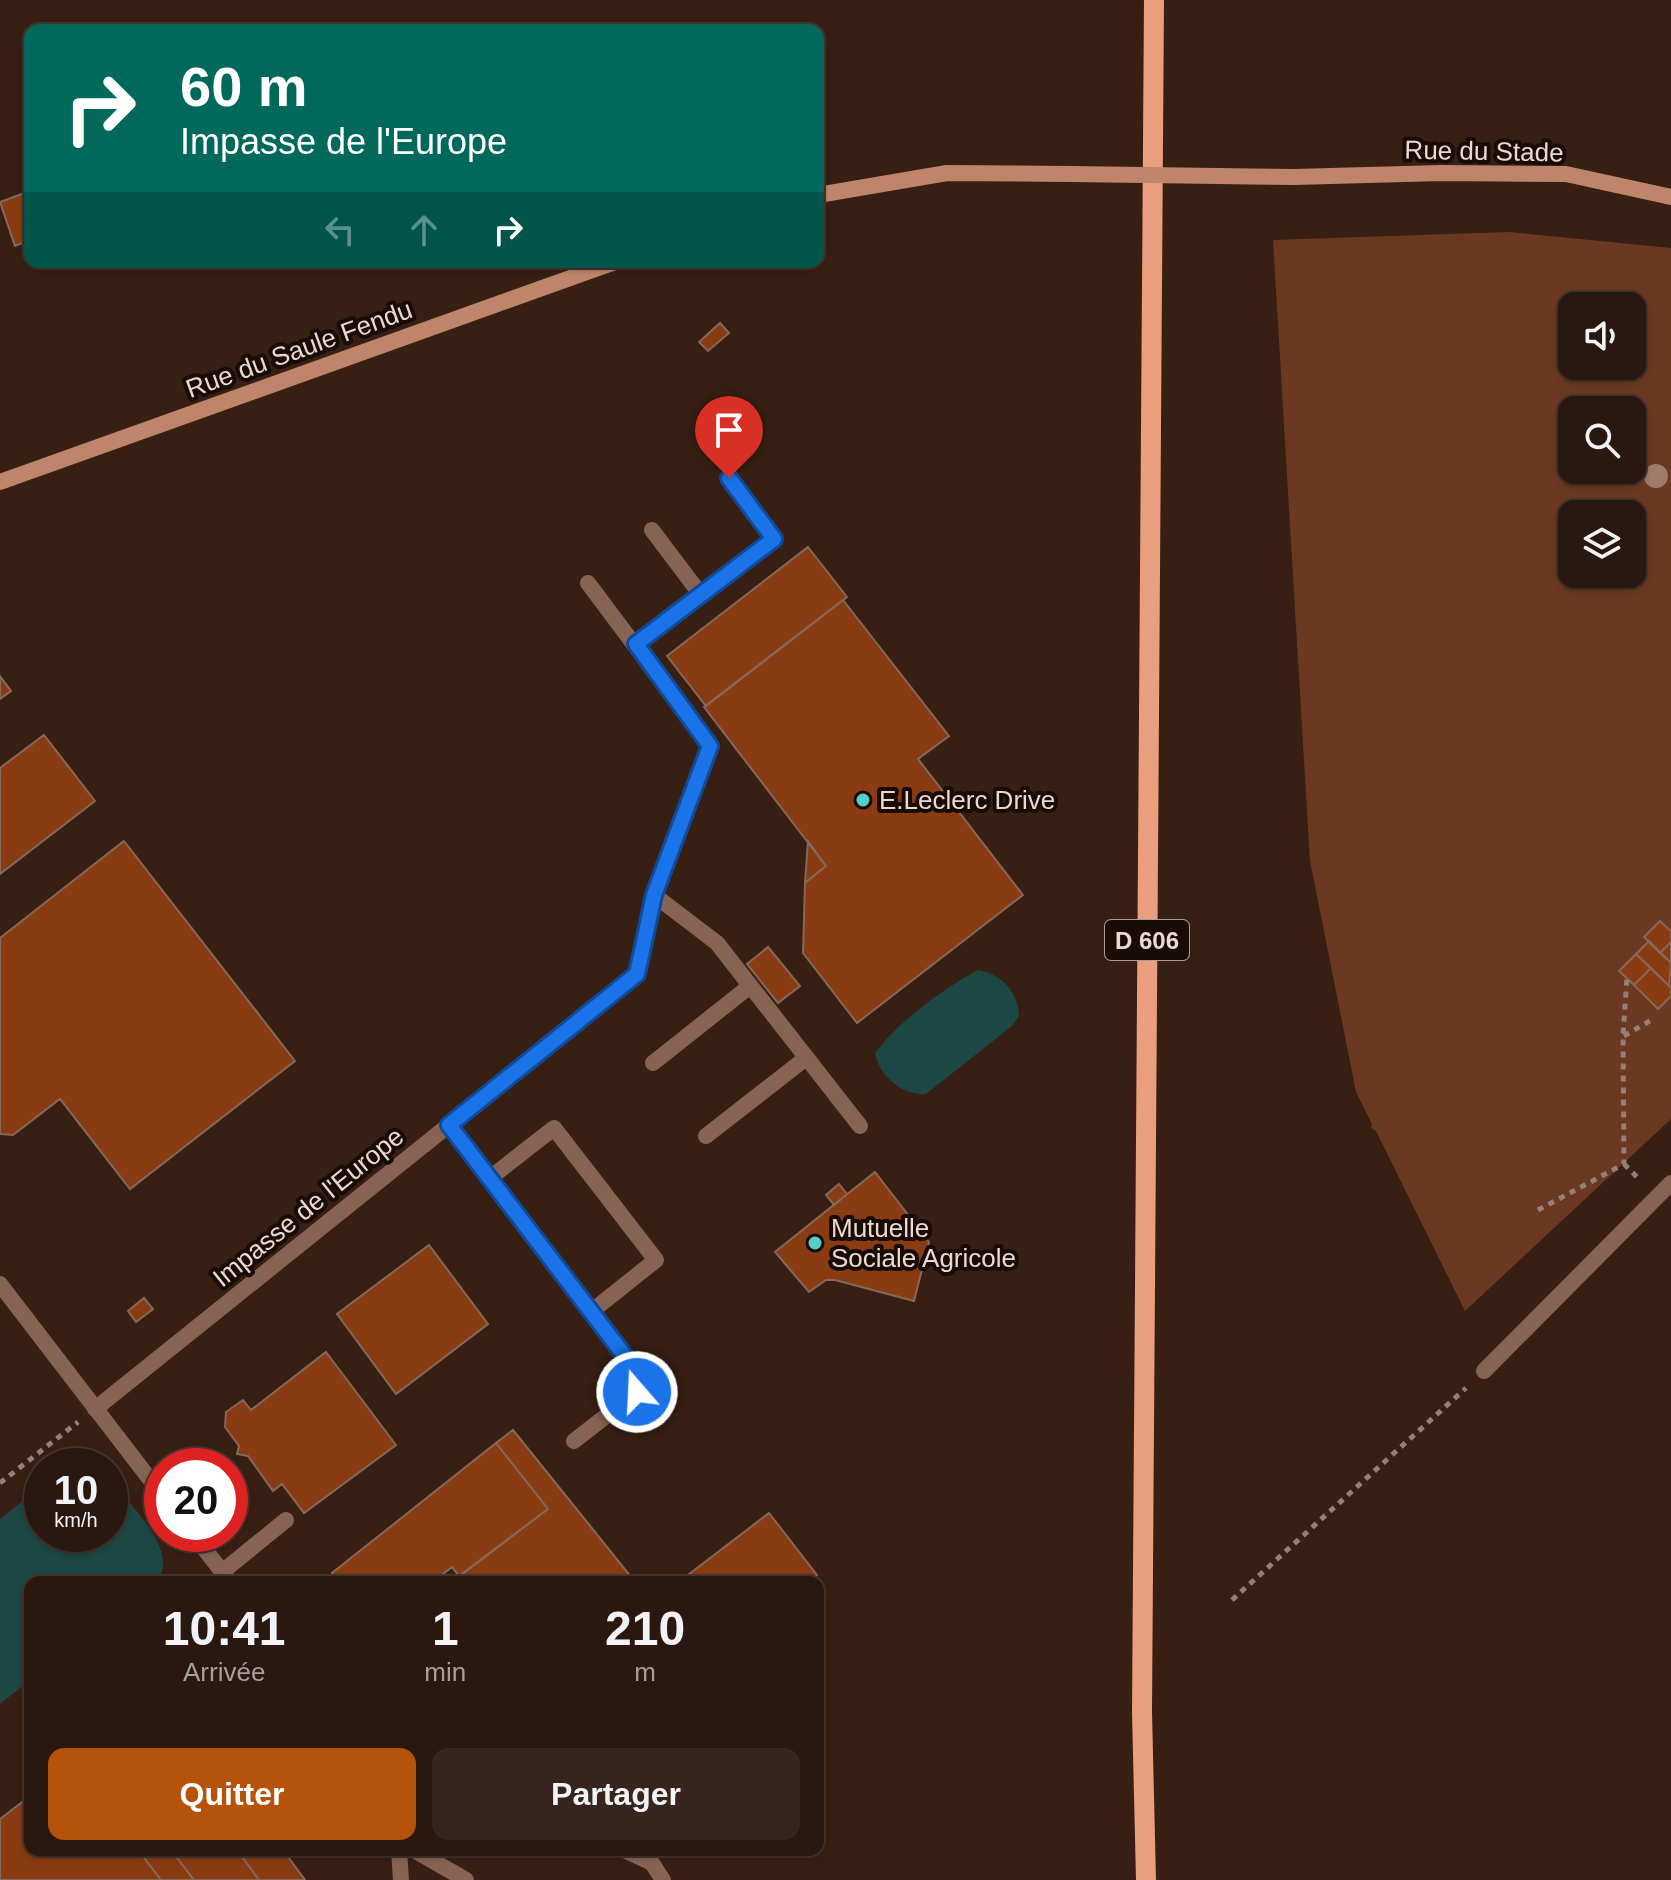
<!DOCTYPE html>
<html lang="fr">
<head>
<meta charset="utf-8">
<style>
  :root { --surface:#2a170f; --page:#36241d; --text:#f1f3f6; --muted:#a59f9e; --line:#46362f; --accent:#b45309 }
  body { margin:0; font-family:Arial,sans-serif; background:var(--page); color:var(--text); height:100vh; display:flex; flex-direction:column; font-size:30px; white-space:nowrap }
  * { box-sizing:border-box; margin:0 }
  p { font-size:26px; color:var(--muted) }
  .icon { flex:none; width:44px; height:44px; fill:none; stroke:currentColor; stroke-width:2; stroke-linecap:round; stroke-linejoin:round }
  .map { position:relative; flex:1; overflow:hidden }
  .drawer { position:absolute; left:24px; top:1576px; width:800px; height:280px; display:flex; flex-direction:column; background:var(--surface); border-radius:16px; box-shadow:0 2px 6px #0004,0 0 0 2px var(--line) }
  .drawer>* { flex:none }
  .top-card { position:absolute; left:24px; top:24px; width:800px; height:244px; border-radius:16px; box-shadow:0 2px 6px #0004,0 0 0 2px var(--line); background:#00695c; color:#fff; overflow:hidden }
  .fabs { position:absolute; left:1558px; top:292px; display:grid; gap:16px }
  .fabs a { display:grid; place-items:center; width:88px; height:88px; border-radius:16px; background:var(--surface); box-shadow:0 2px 6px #0004,0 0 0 2px var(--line); font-size:40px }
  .speed { position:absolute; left:24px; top:1448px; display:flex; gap:16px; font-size:40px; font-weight:700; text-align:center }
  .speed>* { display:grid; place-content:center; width:104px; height:104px; border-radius:50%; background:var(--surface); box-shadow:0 2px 6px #0004,0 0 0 2px var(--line); line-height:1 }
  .speed small { font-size:20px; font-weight:400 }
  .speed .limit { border:12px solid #d22; background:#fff; color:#111 }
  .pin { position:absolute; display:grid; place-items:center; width:68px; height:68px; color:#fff; margin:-82px -34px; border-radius:50% 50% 50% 0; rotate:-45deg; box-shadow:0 0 8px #0007 }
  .pin .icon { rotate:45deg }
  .me { position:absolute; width:88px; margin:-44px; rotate:341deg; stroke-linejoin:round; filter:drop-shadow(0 0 6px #0008) }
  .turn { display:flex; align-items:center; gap:28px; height:168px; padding:0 24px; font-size:36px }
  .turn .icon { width:104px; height:104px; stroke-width:2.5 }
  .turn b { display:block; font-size:56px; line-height:68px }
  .lanes { display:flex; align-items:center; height:76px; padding:0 24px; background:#0003; justify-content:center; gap:40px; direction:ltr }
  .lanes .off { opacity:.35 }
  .eta { display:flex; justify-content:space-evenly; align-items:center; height:136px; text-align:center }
  .eta b { font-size:48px; font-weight:800; line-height:56px }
  .action { display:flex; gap:16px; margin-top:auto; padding:16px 24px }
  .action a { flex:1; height:92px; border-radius:16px; background:var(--accent); color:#fff; font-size:32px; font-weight:800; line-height:92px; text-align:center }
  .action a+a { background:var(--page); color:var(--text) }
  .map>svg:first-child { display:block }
  .green { fill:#6b3922; fill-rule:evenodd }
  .water { fill:#1d4744 }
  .building { fill:#893b12; stroke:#86685a; stroke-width:2 }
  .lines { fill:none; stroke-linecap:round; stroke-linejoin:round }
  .path { stroke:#958076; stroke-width:5; stroke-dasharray:6 6; stroke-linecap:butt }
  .lane { stroke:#876353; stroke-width:16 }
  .street { stroke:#876353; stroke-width:16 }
  .secondary { stroke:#be856b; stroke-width:16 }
  .primary { stroke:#e99e7d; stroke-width:20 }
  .secondary-bridge { stroke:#be856b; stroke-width:16 }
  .tree { fill:#9f7b6b }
  .route-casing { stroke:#114b97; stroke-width:20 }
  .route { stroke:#1a73e8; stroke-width:14 }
  .poi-dot { fill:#55cec5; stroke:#170c07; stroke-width:3 }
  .labels { text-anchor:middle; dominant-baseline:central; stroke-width:8; stroke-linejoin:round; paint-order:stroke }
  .shield { fill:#170c07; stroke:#ab9c94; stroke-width:2 }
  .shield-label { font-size:24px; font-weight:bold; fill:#ebd9d1 }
  .street-label { font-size:26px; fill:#ebd9d1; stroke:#170c07 }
  .poi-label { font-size:26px; fill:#ebd9d1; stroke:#170c07; text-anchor:start }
</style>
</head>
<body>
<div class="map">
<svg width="1671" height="1880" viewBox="0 0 1671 1880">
  <rect width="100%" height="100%" fill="#381f14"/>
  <path class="green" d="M1509,232L1671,248V1119L1465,1311L1376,1131L1371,1128L1372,1124L1356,1092L1310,861L1273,240ZM1572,306H1632V366H1572ZM1572,410H1632V470H1572ZM1572,514H1632V574H1572Z"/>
  <path class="water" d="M978,970C1002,975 1018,991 1019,1016L1012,1026L926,1094C903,1096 879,1076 875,1053C899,1021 943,989 978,970Z
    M110,1480C128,1503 184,1554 155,1582H30V1680L0,1704V1519L42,1486V1534H110Z"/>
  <path class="building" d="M30,191V240L15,246L0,202Z
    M720,323L729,333L708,351L699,342Z
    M808,547L847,597L706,706L667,656Z
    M843,600L949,736L918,759L1023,895L857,1023L803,953L805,883L826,866L704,707Z
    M0,676L11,691L0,699Z
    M44,735L95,801L0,874V768Z
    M124,841L295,1061L130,1189L60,1099L13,1135L0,1134V938Z
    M808,841L826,866L805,883Z
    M1660,921L1671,931V942L1660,953L1644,937Z
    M1649,941L1671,963L1669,986L1636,954Z
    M1671,942V963L1660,953Z
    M768,947L800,986L778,1003L747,964Z
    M1636,954L1651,968L1634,985L1619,971Z
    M1651,968L1671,988V996L1658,1009L1634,985Z
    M875,1172L929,1242L914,1301L835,1280H826L809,1292L775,1252Z
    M839,1184L847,1194L834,1205L826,1195Z
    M429,1245L488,1324L396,1394L337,1314Z
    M144,1298L153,1309L136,1322L128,1311Z
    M326,1352L396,1445L304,1513L282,1484L273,1491L248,1456L237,1454L239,1446L225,1427L226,1412L243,1400L251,1410Z
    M513,1430L632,1578L627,1582H452L548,1509L496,1443Z
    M496,1443L548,1509L459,1576L452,1567L433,1582H339L332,1573Z
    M769,1513L817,1575L808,1582H694L688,1575Z
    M30,1796V1850H138L161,1880H0V1819Z
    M138,1850H171L194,1880H161Z
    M171,1850H237L259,1880H194Z
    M237,1850H283L305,1880H259Z"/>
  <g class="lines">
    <path class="path" d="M1624,1036L1653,1019
      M1624,1164L1640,1180
      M1538,1210L1624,1164L1623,1036L1627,978
      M0,1483L78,1422
      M1232,1600L1466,1388"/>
    <path class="lane" d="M652,530L701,595
      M588,583L710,746L654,895L717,943L860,1126
      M636,644L774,539L729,478
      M653,1063L750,986
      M449,1125L592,1311L656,1260L554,1128L490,1178
      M706,1136L806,1058
      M574,1441L637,1392V1372L592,1311
      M222,1572L286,1520
      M414,1850L466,1880
      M624,1850L652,1863L663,1880"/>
    <path class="street" d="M0,1284L162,1495
      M1484,1371L1671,1183
      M95,1409L637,974L654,895
      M193,1534L230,1582
      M399,1850L401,1880"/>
    <path class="secondary" d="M1294,177L1441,173L1566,174L1671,197
      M818,195L947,173L1071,174
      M0,482L615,262"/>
    <path class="primary" d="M1146,1880L1142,1712L1154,0"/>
    <path class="secondary-bridge" d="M1071,174L1294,177"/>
  </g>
  <circle class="tree" cx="1656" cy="476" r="12"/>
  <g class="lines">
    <g class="route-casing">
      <path id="route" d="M637,1392V1372L449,1125L637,974L654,895L710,746L636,644L774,539L729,478"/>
    </g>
    <use href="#route" class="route"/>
  </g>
  <g class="poi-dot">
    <circle cx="863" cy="800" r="8"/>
    <circle cx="815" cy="1243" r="8"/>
  </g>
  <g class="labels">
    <rect class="shield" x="1105" y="920" width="84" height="40" rx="6"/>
    <g class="shield-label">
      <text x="1147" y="940">D 606</text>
    </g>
    <g class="street-label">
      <text transform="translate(1484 151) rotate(1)">Rue du Stade</text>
      <text transform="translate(299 349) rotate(-20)">Rue du Saule Fendu</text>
      <text transform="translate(308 1207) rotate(-39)">Impasse de l'Europe</text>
    </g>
    <g class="poi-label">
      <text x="879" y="800">E.Leclerc Drive</text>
      <text x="831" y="1228">Mutuelle<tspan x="831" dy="30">Sociale Agricole</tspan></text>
    </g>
  </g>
</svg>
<div class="fabs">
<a><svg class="icon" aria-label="sound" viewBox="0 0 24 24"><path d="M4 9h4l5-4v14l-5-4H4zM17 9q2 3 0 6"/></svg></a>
<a><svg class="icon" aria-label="search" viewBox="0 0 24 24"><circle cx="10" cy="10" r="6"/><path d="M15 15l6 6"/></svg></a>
<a><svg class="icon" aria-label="layers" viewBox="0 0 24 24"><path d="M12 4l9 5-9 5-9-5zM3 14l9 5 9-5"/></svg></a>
</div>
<div class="speed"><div>10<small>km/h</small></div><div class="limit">20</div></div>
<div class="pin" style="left:729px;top:478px;background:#d93025"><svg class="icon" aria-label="arrive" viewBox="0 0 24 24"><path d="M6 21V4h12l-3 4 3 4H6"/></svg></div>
<svg class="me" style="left:637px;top:1392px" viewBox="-20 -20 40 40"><circle r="17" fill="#1a73e8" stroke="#fff" stroke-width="3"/><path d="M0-11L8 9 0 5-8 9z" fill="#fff"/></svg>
<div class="top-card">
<div class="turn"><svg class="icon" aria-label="right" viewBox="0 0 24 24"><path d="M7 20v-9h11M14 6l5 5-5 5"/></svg><div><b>60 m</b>Impasse de l'Europe</div></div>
<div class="lanes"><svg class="icon off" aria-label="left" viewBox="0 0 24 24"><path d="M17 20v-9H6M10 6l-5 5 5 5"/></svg><svg class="icon off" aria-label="ahead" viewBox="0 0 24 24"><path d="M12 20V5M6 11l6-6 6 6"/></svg><svg class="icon" aria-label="right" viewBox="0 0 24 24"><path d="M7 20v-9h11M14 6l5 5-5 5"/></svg></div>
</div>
<section class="drawer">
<div class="eta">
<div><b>10:41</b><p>Arrivée</p></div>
<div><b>1</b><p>min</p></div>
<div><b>210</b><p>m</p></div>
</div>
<div class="action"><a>Quitter</a><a>Partager</a></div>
</section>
</div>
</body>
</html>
